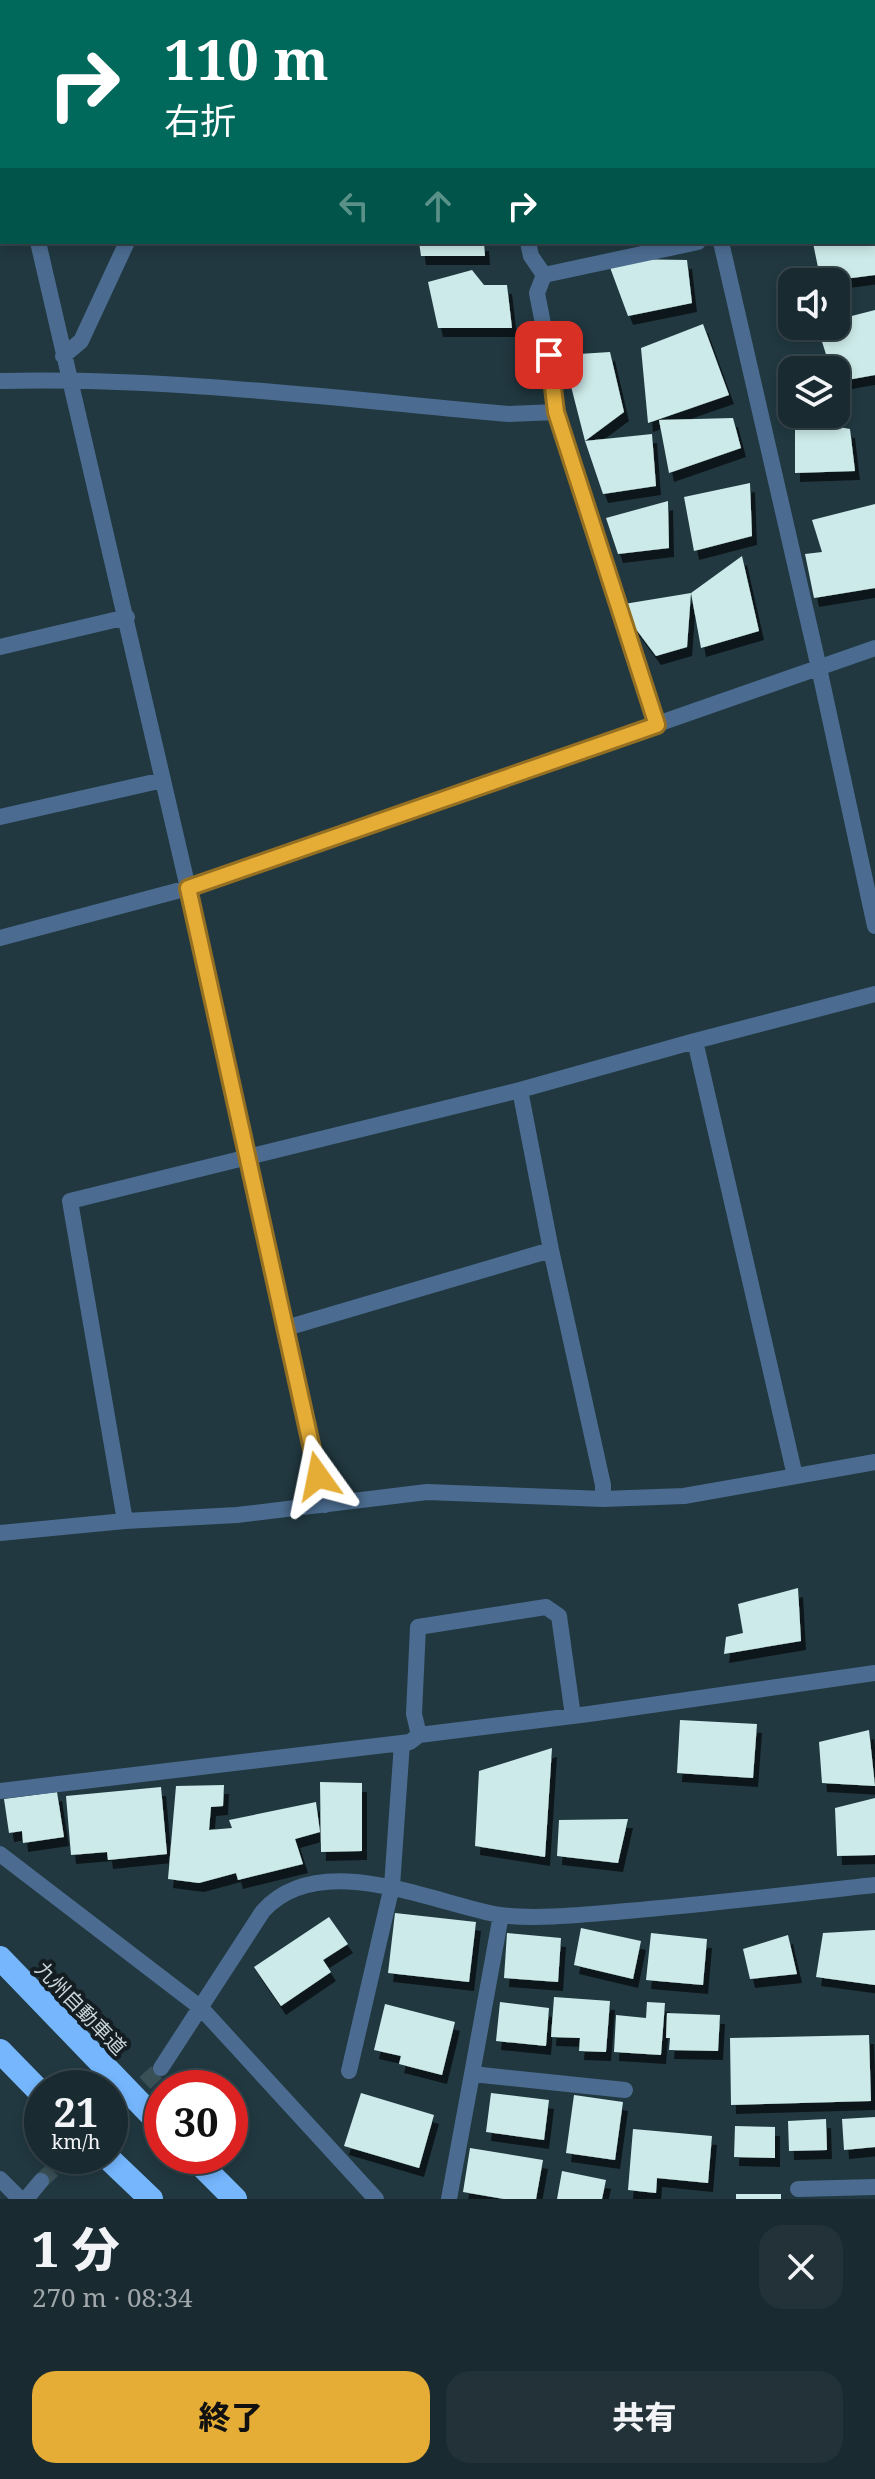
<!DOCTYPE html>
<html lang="ja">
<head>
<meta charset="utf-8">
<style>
  :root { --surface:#192a30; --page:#223238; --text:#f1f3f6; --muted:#9fa7ab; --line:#37464c; --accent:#e5ad36 }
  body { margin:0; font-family:"Noto Serif","Noto Sans JP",serif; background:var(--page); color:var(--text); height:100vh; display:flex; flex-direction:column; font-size:30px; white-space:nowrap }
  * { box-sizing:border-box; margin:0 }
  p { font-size:26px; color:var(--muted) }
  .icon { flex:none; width:44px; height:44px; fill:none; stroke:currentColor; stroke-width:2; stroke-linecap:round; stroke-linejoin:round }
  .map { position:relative; height:2199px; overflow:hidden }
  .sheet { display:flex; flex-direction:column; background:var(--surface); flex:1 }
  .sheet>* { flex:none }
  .hud { position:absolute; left:0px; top:0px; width:876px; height:244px; box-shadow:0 4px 12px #0003,0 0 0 2px var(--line); background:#00695c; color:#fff; overflow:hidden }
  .buttons { position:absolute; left:778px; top:268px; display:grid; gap:16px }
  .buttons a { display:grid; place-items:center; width:72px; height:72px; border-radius:16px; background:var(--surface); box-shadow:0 4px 12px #0003,0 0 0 2px var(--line); font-size:40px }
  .speed { position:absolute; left:24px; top:2070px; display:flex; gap:16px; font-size:40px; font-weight:700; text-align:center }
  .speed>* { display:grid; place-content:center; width:104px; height:104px; border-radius:50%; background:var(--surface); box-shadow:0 4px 12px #0003,0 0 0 2px var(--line); line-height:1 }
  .speed small { font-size:20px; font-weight:400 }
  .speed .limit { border:12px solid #d22; background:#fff; color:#111 }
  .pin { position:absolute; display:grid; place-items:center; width:68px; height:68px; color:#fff; margin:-34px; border-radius:16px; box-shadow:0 4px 12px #0006 }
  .me { position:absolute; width:88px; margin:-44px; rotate:348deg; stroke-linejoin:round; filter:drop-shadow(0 0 6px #0008) }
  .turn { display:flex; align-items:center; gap:28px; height:168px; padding:0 32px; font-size:36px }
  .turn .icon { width:104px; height:104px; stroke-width:2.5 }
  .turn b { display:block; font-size:56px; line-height:68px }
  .lanes { display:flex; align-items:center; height:76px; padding:0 32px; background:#0003; justify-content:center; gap:40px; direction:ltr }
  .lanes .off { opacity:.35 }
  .round { display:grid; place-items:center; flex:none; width:84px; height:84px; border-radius:24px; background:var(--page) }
  .headline { display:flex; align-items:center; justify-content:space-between; height:136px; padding:0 32px }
  h1 { font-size:48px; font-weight:800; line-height:60px }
  .cta { display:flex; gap:16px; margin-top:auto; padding:16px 32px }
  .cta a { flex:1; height:92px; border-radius:24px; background:var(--accent); color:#111; font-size:32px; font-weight:800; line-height:92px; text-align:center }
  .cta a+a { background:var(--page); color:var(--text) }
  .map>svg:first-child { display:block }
  .building { fill:#cceae9; filter:url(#shadow) }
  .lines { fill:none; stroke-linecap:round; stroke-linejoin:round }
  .street-tunnel { stroke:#3a5057; stroke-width:16; stroke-dasharray:16 8; stroke-linecap:butt }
  .street { stroke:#4b6c90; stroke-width:16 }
  .highway { stroke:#75b6fd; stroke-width:24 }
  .route-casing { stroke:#957023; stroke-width:20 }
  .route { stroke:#e5ad36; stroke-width:14 }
  .labels { text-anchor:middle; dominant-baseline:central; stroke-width:8; stroke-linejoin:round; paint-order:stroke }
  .street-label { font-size:20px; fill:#c8d5da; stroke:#141d21 }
</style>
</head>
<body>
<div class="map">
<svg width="875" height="2199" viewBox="0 0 875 2199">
  <defs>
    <filter id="shadow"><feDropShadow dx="5" dy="9" stdDeviation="0" flood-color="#0009"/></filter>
  </defs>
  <rect width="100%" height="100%" fill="#213840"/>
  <path class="building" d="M419,242H484L485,256H421Z
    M817,242H875V275L821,282L813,243Z
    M621,259L687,260L692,303L628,316L608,262Z
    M472,270L484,285H507L512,328H438L428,282Z
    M875,310V375L836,382V370H831L817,326H836V320Z
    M703,324L729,395L648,423L641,348Z
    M610,352L624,412L585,441L563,355Z
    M733,418L741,448L669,473L659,420Z
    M795,419L850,429L855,471L795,473Z
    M652,434L656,486L603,494L585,441Z
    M750,483L752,536L694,551L684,497Z
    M668,501L669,548L618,554L606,518Z
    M875,504V588L814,598L805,554L822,552L812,520Z
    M742,556L759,631L701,648L691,593Z
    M691,593L687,647L656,656L618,605Z
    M798,1588L801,1641L724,1654L726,1637L743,1633L738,1604Z
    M680,1720L757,1724L753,1778L677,1773Z
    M869,1730L875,1786L822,1783L819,1742Z
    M552,1748L545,1857L475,1846L479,1771Z
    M320,1782L362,1783V1851L321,1852Z
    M224,1785L223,1806L211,1807L209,1830L232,1828L229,1820L316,1802L320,1832L295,1839L303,1864L238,1880L236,1873L199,1883L168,1879L176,1786Z
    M161,1787L167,1854L108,1860L107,1852L71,1855L66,1796Z
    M57,1792L64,1837L23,1843L22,1831L9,1833L4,1799Z
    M875,1798V1855L837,1856L835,1808Z
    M628,1819L618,1863L557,1856L559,1820Z
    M395,1913L476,1922L469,1982L388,1973Z
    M329,1917L348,1944L323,1960L331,1972L281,2006L254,1967Z
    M581,1928L641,1941L633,1979L574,1965Z
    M875,1930V1985L816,1977L823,1933Z
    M507,1933L561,1938L558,1982L504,1978Z
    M651,1933L707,1939L703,1985L646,1980Z
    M788,1935L797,1974L750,1979L743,1949Z
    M554,1997L610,2001L606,2052L579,2051L580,2038L551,2037Z
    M500,2002L549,2008L546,2046L496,2041Z
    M647,2002L665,2003L661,2055L614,2052L616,2015L646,2018Z
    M385,2004L455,2022L442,2075L399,2064L401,2056L374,2050Z
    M667,2013L720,2015L718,2051L669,2050L670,2038H666Z
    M869,2035L871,2101L731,2105L730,2038Z
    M361,2093L434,2115L419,2168L344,2146Z
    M491,2093L549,2100L544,2140L486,2132Z
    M574,2095L623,2102L615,2160L566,2153Z
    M875,2117V2147L844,2150L842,2119Z
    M826,2119L827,2150L789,2151L788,2121Z
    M735,2126L775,2127V2158L734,2157Z
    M633,2129L712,2136L708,2183L657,2178L656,2193L628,2190Z
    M470,2148L543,2160L536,2199H504L463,2192Z
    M562,2171L606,2180L602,2199H557Z
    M736,2194H781V2199H736Z"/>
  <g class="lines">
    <path class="street-tunnel" d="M110,2116L161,2068
      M41,2181L67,2156"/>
    <path class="street" d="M475,0L476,2
      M665,0L666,2
      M862,0L863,2
      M236,2L237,0
      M874,48L875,53
      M0,67L2,76
      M874,203H875
      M38,242L188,888L325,1505
      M528,242L531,256L544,275
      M721,242L819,668L875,926
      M63,356L81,341L127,242
      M0,381C170,377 340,399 509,414L556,412L657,725
      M556,412L549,355L537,293L544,275L698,242
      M0,647L127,617
      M0,817L163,780
      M0,938L188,888L875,648
      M695,1041L875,994
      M520,1090L695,1041L795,1476
      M551,1250L603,1485V1499
      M125,1521L70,1201L520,1090L551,1250L286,1328
      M0,1533L125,1521L237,1515L427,1492L603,1499L684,1496L875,1462
      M419,1735L414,1714L418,1627L546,1607L559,1616L573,1716
      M0,1791L410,1742L419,1735L589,1714L875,1673
      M0,1854L201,2008L376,2199
      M501,1915L472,2074L625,2090
      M161,2068L263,1911C320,1848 432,1903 500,1915C536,1920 590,1914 627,1911C710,1904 792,1894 875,1885
      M349,2071L392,1886L402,1743
      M0,2179L20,2199
      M798,2189L875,2187
      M26,2199L41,2181
      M449,2199L472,2074"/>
    <path class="highway" d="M0,1958L162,2126
      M0,2051L42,2094
      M106,2156L151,2199
      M192,2156L235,2199"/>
  </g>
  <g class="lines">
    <g class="route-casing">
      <path id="route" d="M318,1476L188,888L657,725L556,412L549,355"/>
    </g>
    <use href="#route" class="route"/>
  </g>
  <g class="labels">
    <g class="street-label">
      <text transform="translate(81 2008) rotate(46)">九州自動車道</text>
    </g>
  </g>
</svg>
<div class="buttons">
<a><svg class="icon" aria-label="sound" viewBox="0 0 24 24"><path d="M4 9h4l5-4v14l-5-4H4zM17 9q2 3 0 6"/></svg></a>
<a><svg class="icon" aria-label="layers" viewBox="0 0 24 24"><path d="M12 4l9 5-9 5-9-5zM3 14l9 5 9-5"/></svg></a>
</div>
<div class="speed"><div>21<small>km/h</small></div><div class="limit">30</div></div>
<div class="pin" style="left:549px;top:355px;background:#d93025"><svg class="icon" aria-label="arrive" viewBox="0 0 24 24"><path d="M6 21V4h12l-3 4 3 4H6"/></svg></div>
<svg class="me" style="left:318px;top:1476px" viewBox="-20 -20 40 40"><path d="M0-17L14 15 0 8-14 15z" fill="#e5ad36" stroke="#fff" stroke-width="4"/></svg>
<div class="hud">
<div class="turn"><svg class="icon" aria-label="right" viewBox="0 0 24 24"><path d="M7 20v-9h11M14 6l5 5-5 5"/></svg><div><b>110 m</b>右折</div></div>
<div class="lanes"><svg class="icon off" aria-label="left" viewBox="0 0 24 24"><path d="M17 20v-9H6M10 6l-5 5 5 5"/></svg><svg class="icon off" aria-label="ahead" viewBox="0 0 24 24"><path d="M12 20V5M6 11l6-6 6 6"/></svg><svg class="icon" aria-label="right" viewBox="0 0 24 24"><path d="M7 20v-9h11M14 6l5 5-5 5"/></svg></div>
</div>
</div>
<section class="sheet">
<div class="headline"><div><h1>1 分</h1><p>270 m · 08:34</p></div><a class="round"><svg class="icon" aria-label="close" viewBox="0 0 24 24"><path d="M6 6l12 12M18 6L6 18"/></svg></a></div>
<div class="cta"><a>終了</a><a>共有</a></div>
</section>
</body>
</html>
